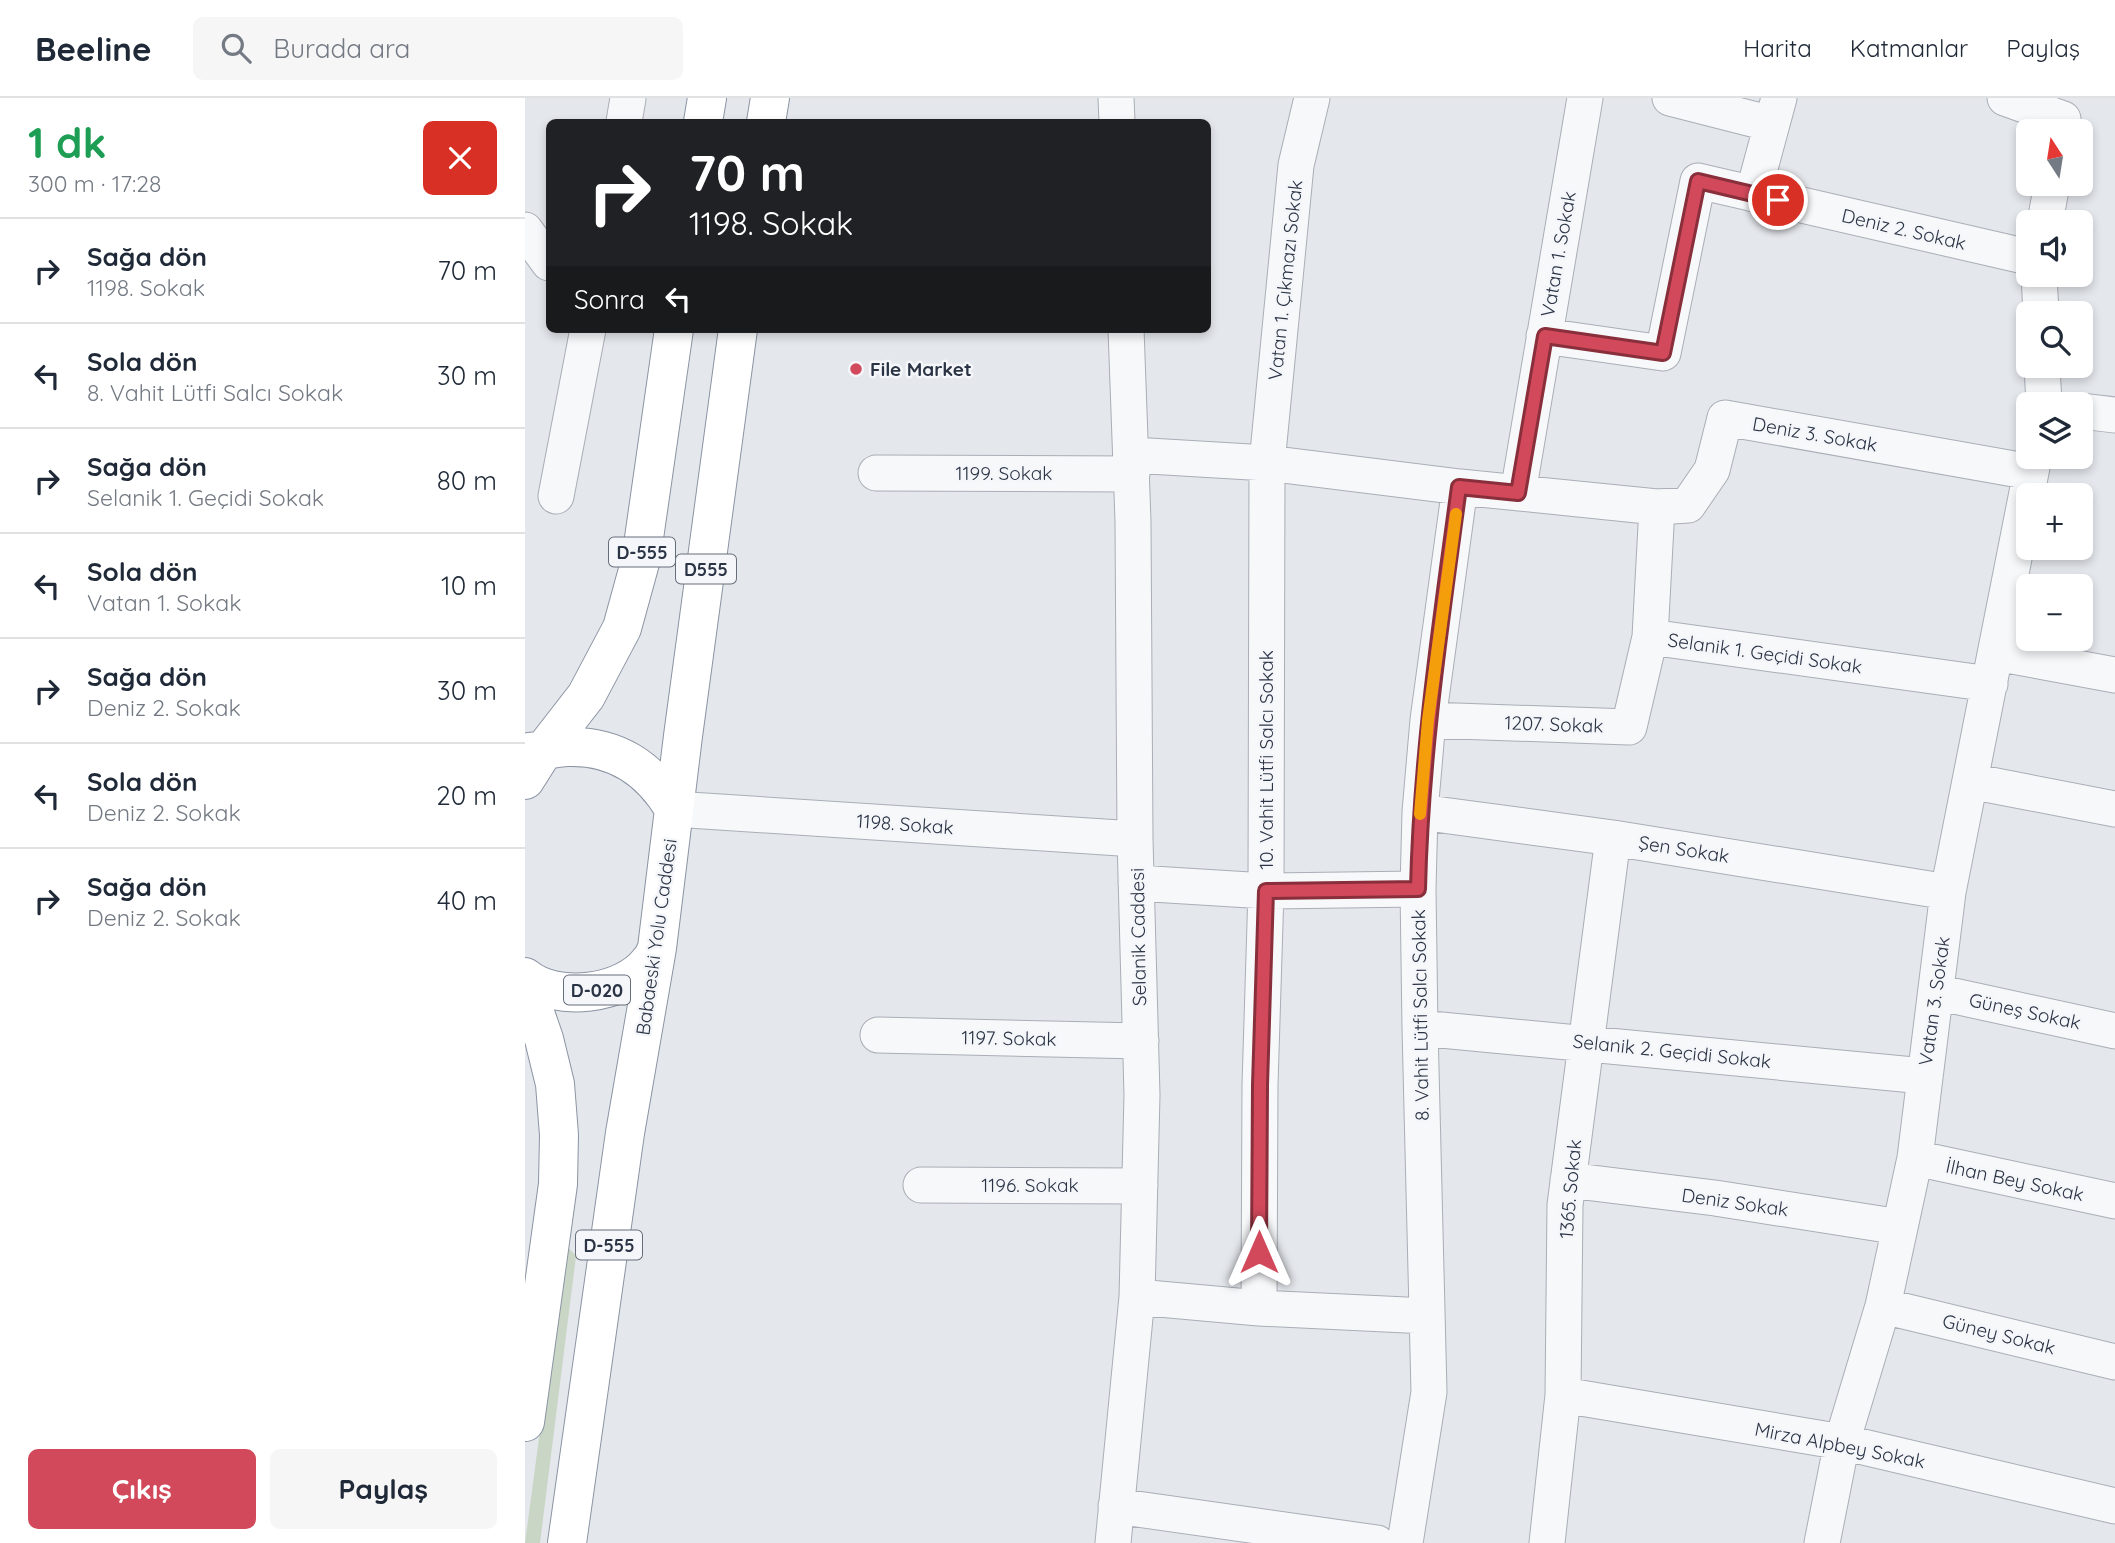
<!DOCTYPE html>
<html lang="tr">
<head>
<meta charset="utf-8">
<style>
  :root { --surface:#fff; --page:#f6f6f7; --text:#1f2937; --muted:#747a83; --line:#e0e1e3; --accent:#d1495b }
  body { margin:0; font-family:Quicksand,sans-serif; background:var(--page); color:var(--text); height:100vh; display:flex; flex-direction:column; font-size:26px; white-space:nowrap }
  * { box-sizing:border-box; margin:0 }
  p { font-size:23px; color:var(--muted) }
  .icon { flex:none; width:38px; height:38px; fill:none; stroke:currentColor; stroke-width:2; stroke-linecap:round; stroke-linejoin:round }
  .map { position:relative; flex:1; overflow:hidden }
  .sheet { display:flex; flex-direction:column; background:var(--surface); width:525px }
  .sheet>* { flex:none }
  .guide { position:absolute; left:21px; top:21px; width:665px; height:214px; border-radius:10px; box-shadow:0 4px 10px #0003; background:#202124; color:#fff; overflow:hidden }
  .needle { width:46px; rotate:348deg }
  .controls { position:absolute; left:1491px; top:21px; display:grid; gap:14px }
  .controls a { display:grid; place-items:center; width:77px; height:77px; border-radius:10px; background:var(--surface); box-shadow:0 4px 10px #0003; font-size:35px }
  .pin { position:absolute; display:grid; place-items:center; width:60px; height:60px; color:#fff; margin:-30px; border:4px solid #fff; border-radius:50%; box-shadow:0 2px 7px #0007 }
  .me { position:absolute; width:77px; margin:-38px; rotate:0deg; stroke-linejoin:round; filter:drop-shadow(0 0 5px #0008) }
  .turn { display:flex; align-items:center; gap:24px; height:147px; padding:0 28px; font-size:32px }
  .turn .icon { width:91px; height:91px; stroke-width:2.5 }
  .turn b { display:block; font-size:49px; line-height:60px }
  .then { display:flex; align-items:center; height:66px; padding:0 28px; background:#0003; gap:14px; font-size:26px }
  .round { display:grid; place-items:center; flex:none; width:74px; height:74px; border-radius:10px; background:var(--page) }
  .headline { display:flex; align-items:center; justify-content:space-between; height:119px; padding:0 28px }
  h1 { font-size:42px; font-weight:700; line-height:52px; color:#1e9e55 }
  .cta { display:flex; gap:14px; margin-top:auto; padding:14px 28px }
  .cta a { flex:1; height:80px; border-radius:10px; background:var(--accent); color:#fff; font-size:28px; font-weight:700; line-height:80px; text-align:center }
  .cta a+a { background:var(--page); color:var(--text) }
  ul { padding:0; list-style:none }
  li { display:flex; align-items:center; gap:21px; height:105px; padding:0 28px; border-top:2px solid var(--line) }
  li div { flex:1 }
  li b { display:block; font-size:26px }
  li em { font-style:normal }
  header { display:flex; align-items:center; gap:42px; box-sizing:border-box; height:98px; padding:0 35px; background:var(--surface); border-bottom:2px solid var(--line) }
  header strong { font-size:33px }
  nav { display:flex; gap:38px; margin-inline-start:auto; font-size:24px }
  .search { width:490px; height:63px; background:var(--page); display:flex; align-items:center; gap:18px; box-sizing:border-box; padding:0 24px; border-radius:10px; color:var(--muted); font-size:26px }
  main { display:flex; flex:1; min-height:0 }
  .map>svg:first-child { display:block }
  .green { fill:#c9d6c5 }
  .lines { fill:none; stroke-linecap:round; stroke-linejoin:round }
  .minor-casing { stroke:#a9aeb7; stroke-width:37 }
  .highway-casing { stroke:#8b94a3; stroke-width:40 }
  .minor { stroke:#f7f8fa; stroke-width:35 }
  .highway { stroke:#fff; stroke-width:38 }
  .route-casing { stroke:#882f3b; stroke-width:18 }
  .route { stroke:#d1495b; stroke-width:12 }
  .slow { stroke:#f59e0b; stroke-width:12 }
  .poi-dot { fill:#d1495b; stroke:#f4f6f9; stroke-width:2.5 }
  .labels { text-anchor:middle; dominant-baseline:central; stroke-width:5; stroke-linejoin:round; paint-order:stroke }
  .shield { fill:#f4f6f9; stroke:#676e7b; stroke-width:2 }
  .shield-label { font-size:18px; font-weight:bold; fill:#2b3445 }
  .street-label { font-size:19px; fill:#2b3445; stroke:#f4f6f9 }
  .poi-label { font-size:19px; font-weight:bold; fill:#2b3445; stroke:#f4f6f9; text-anchor:start }
</style>
</head>
<body>
<header>
<strong>Beeline</strong>
<div class="search"><svg class="icon" aria-label="search" viewBox="0 0 24 24"><circle cx="10" cy="10" r="6"/><path d="M15 15l6 6"/></svg>Burada ara</div>
<nav><a>Harita</a><a>Katmanlar</a><a>Paylaş</a></nav>
</header>
<main>
<section class="sheet">
<div class="headline"><div><h1>1 dk</h1><p>300 m · 17:28</p></div><a class="round" style="background:#d93025;color:#fff"><svg class="icon" aria-label="close" viewBox="0 0 24 24"><path d="M6 6l12 12M18 6L6 18"/></svg></a></div>
<ul>
<li><svg class="icon" aria-label="right" viewBox="0 0 24 24"><path d="M7 20v-9h11M14 6l5 5-5 5"/></svg><div><b>Sağa dön</b><p>1198. Sokak</p></div><em>70 m</em></li>
<li><svg class="icon" aria-label="left" viewBox="0 0 24 24"><path d="M17 20v-9H6M10 6l-5 5 5 5"/></svg><div><b>Sola dön</b><p>8. Vahit Lütfi Salcı Sokak</p></div><em>30 m</em></li>
<li><svg class="icon" aria-label="right" viewBox="0 0 24 24"><path d="M7 20v-9h11M14 6l5 5-5 5"/></svg><div><b>Sağa dön</b><p>Selanik 1. Geçidi Sokak</p></div><em>80 m</em></li>
<li><svg class="icon" aria-label="left" viewBox="0 0 24 24"><path d="M17 20v-9H6M10 6l-5 5 5 5"/></svg><div><b>Sola dön</b><p>Vatan 1. Sokak</p></div><em>10 m</em></li>
<li><svg class="icon" aria-label="right" viewBox="0 0 24 24"><path d="M7 20v-9h11M14 6l5 5-5 5"/></svg><div><b>Sağa dön</b><p>Deniz 2. Sokak</p></div><em>30 m</em></li>
<li><svg class="icon" aria-label="left" viewBox="0 0 24 24"><path d="M17 20v-9H6M10 6l-5 5 5 5"/></svg><div><b>Sola dön</b><p>Deniz 2. Sokak</p></div><em>20 m</em></li>
<li><svg class="icon" aria-label="right" viewBox="0 0 24 24"><path d="M7 20v-9h11M14 6l5 5-5 5"/></svg><div><b>Sağa dön</b><p>Deniz 2. Sokak</p></div><em>40 m</em></li>
</ul>
<div class="cta"><a>Çıkış</a><a>Paylaş</a></div>
</section>
<div class="map">
<svg width="1590" height="1445" viewBox="0 0 1590 1445">
  <rect width="100%" height="100%" fill="#e4e7ec"/>
  <path class="green" d="M40,1146L51,1158L15,1445H0Z"/>
  <g class="lines">
    <g class="minor-casing">
      <path id="minor" d="M591,0L592,24
        M1145,0L1247,26
        M1480,0L1538,21
        M99,24L103,0
        M1228,96L1254,0
        M1520,124L1527,86
        M0,132L24,165
        M1514,177L1516,215
        M1019,238L1138,255L1173,83L1503,159
        M1517,268L1519,306
        M1556,313L1590,317
        M607,357L742,365L935,389L1132,409L1125,539L1465,586
        M351,375L607,376
        M993,395L1060,0
        M31,398L63,231
        M1132,409L1163,407L1187,372L1200,320L1506,374
        M1471,555L1590,577
        M903,622L1104,629L1125,539
        M1445,683L1590,711
        M149,711L610,741
        M895,714L1088,740L1423,794
        M611,785L741,793L893,791
        M1411,894L1590,933
        M895,930L1399,978
        M353,937L616,943
        M1390,1060L1590,1103
        M1043,1082L1190,1100L1375,1129
        M396,1087L615,1088
        M612,1199L734,1210L902,1218
        M1358,1208L1590,1264
        M734,1210L735,987L741,793L742,365L771,67L787,0
        M1038,1297L1317,1344L1590,1408
        M591,1408L852,1445
        M588,1445L612,1199L617,997L610,741L608,423L601,231
        M880,1445L904,1294L895,930L893,791L895,714L903,622L935,389
        M1022,1445L1038,1297L1040,1107L1088,740
        M1297,1445L1317,1344L1358,1208L1390,1060L1423,794L1509,359"/>
    </g>
    <g class="highway-casing">
      <path id="highway" d="M178,24L182,0
        M241,24L245,0
        M4,654C16,653 29,650 42,649C90,647 125,670 149,711
        M0,682L19,652L61,598L97,530L116,461L149,231
        M0,879C31,905 99,897 124,864C128,860 130,855 132,850
        M0,886L19,941L30,986L34,1037L33,1086L0,1324
        M42,1445L100,1035L132,850L158,638L213,231"/>
    </g>
    <use href="#minor" class="minor"/>
    <use href="#highway" class="highway"/>
  </g>
  <g class="lines">
    <g class="route-casing">
      <path id="route" d="M734,1154L735,987L741,793L893,791C896,656 916,523 934,389L993,395L1020,238L1138,255L1173,83L1253,102"/>
    </g>
    <use href="#route" class="route"/>
    <path class="slow" d="M895,716L903,622L931,416"/>
  </g>
  <circle class="poi-dot" cx="331" cy="271" r="7"/>
  <g class="labels">
    <g class="shield">
      <rect x="84" y="439.5" width="66" height="29" rx="5"/>
      <rect x="151" y="456.5" width="60" height="29" rx="5"/>
      <rect x="39" y="877.5" width="66" height="29" rx="5"/>
      <rect x="51" y="1132.5" width="66" height="29" rx="5"/>
    </g>
    <g class="shield-label">
      <text x="117" y="454">D-555</text>
      <text x="181" y="471">D555</text>
      <text x="72" y="892">D-020</text>
      <text x="84" y="1147">D-555</text>
    </g>
    <g class="street-label">
      <text transform="translate(1379 131) rotate(13)">Deniz 2. Sokak</text>
      <text transform="translate(1033 156) rotate(-80)">Vatan 1. Sokak</text>
      <text transform="translate(760 182) rotate(-84)">Vatan 1. Çıkmazı Sokak</text>
      <text transform="translate(1290 336) rotate(10)">Deniz 3. Sokak</text>
      <text x="479" y="375">1199. Sokak</text>
      <text transform="translate(1240 555) rotate(8)">Selanik 1. Geçidi Sokak</text>
      <text transform="translate(1029 626) rotate(2)">1207. Sokak</text>
      <text transform="translate(741 662) rotate(-90)">10. Vahit Lütfi Salcı Sokak</text>
      <text transform="translate(380 726) rotate(4)">1198. Sokak</text>
      <text transform="translate(1159 751) rotate(9)">Şen Sokak</text>
      <text transform="translate(131 839) rotate(-82)">Babaeski Yolu Caddesi</text>
      <text transform="translate(613 839) rotate(-91)">Selanik Caddesi</text>
      <text transform="translate(1409 903) rotate(-82)">Vatan 3. Sokak</text>
      <text transform="translate(1500 913) rotate(12)">Güneş Sokak</text>
      <text transform="translate(895 917) rotate(-91)">8. Vahit Lütfi Salcı Sokak</text>
      <text transform="translate(484 940) rotate(1)">1197. Sokak</text>
      <text transform="translate(1147 953) rotate(6)">Selanik 2. Geçidi Sokak</text>
      <text transform="translate(1490 1082) rotate(12)">İlhan Bey Sokak</text>
      <text x="505" y="1087">1196. Sokak</text>
      <text transform="translate(1045 1091) rotate(-85)">1365. Sokak</text>
      <text transform="translate(1210 1104) rotate(8)">Deniz Sokak</text>
      <text transform="translate(1474 1236) rotate(14)">Güney Sokak</text>
      <text transform="translate(1315 1347) rotate(11)">Mirza Alpbey Sokak</text>
    </g>
    <g class="poi-label">
      <text x="345" y="271">File Market</text>
    </g>
  </g>
</svg>
<div class="controls">
<a><svg class="needle" viewBox="-14 -14 28 28"><path d="M0-13l5 13h-10z" fill="#e53935"/><path d="M0 13l5-13h-10z" fill="#747a83"/></svg></a>
<a><svg class="icon" aria-label="sound" viewBox="0 0 24 24"><path d="M4 9h4l5-4v14l-5-4H4zM17 9q2 3 0 6"/></svg></a>
<a><svg class="icon" aria-label="search" viewBox="0 0 24 24"><circle cx="10" cy="10" r="6"/><path d="M15 15l6 6"/></svg></a>
<a><svg class="icon" aria-label="layers" viewBox="0 0 24 24"><path d="M12 4l9 5-9 5-9-5zM3 14l9 5 9-5"/></svg></a>
<a>+</a>
<a>−</a>
</div>
<div class="pin" style="left:1253px;top:102px;background:#d93025"><svg class="icon" aria-label="arrive" viewBox="0 0 24 24"><path d="M6 21V4h12l-3 4 3 4H6"/></svg></div>
<svg class="me" style="left:734px;top:1154px" viewBox="-20 -20 40 40"><path d="M0-17L14 15 0 8-14 15z" fill="#d1495b" stroke="#fff" stroke-width="4"/></svg>
<div class="guide">
<div class="turn"><svg class="icon" aria-label="right" viewBox="0 0 24 24"><path d="M7 20v-9h11M14 6l5 5-5 5"/></svg><div><b>70 m</b>1198. Sokak</div></div>
<div class="then">Sonra<svg class="icon" aria-label="left" viewBox="0 0 24 24"><path d="M17 20v-9H6M10 6l-5 5 5 5"/></svg></div>
</div>
</div>
</main>
</body>
</html>
